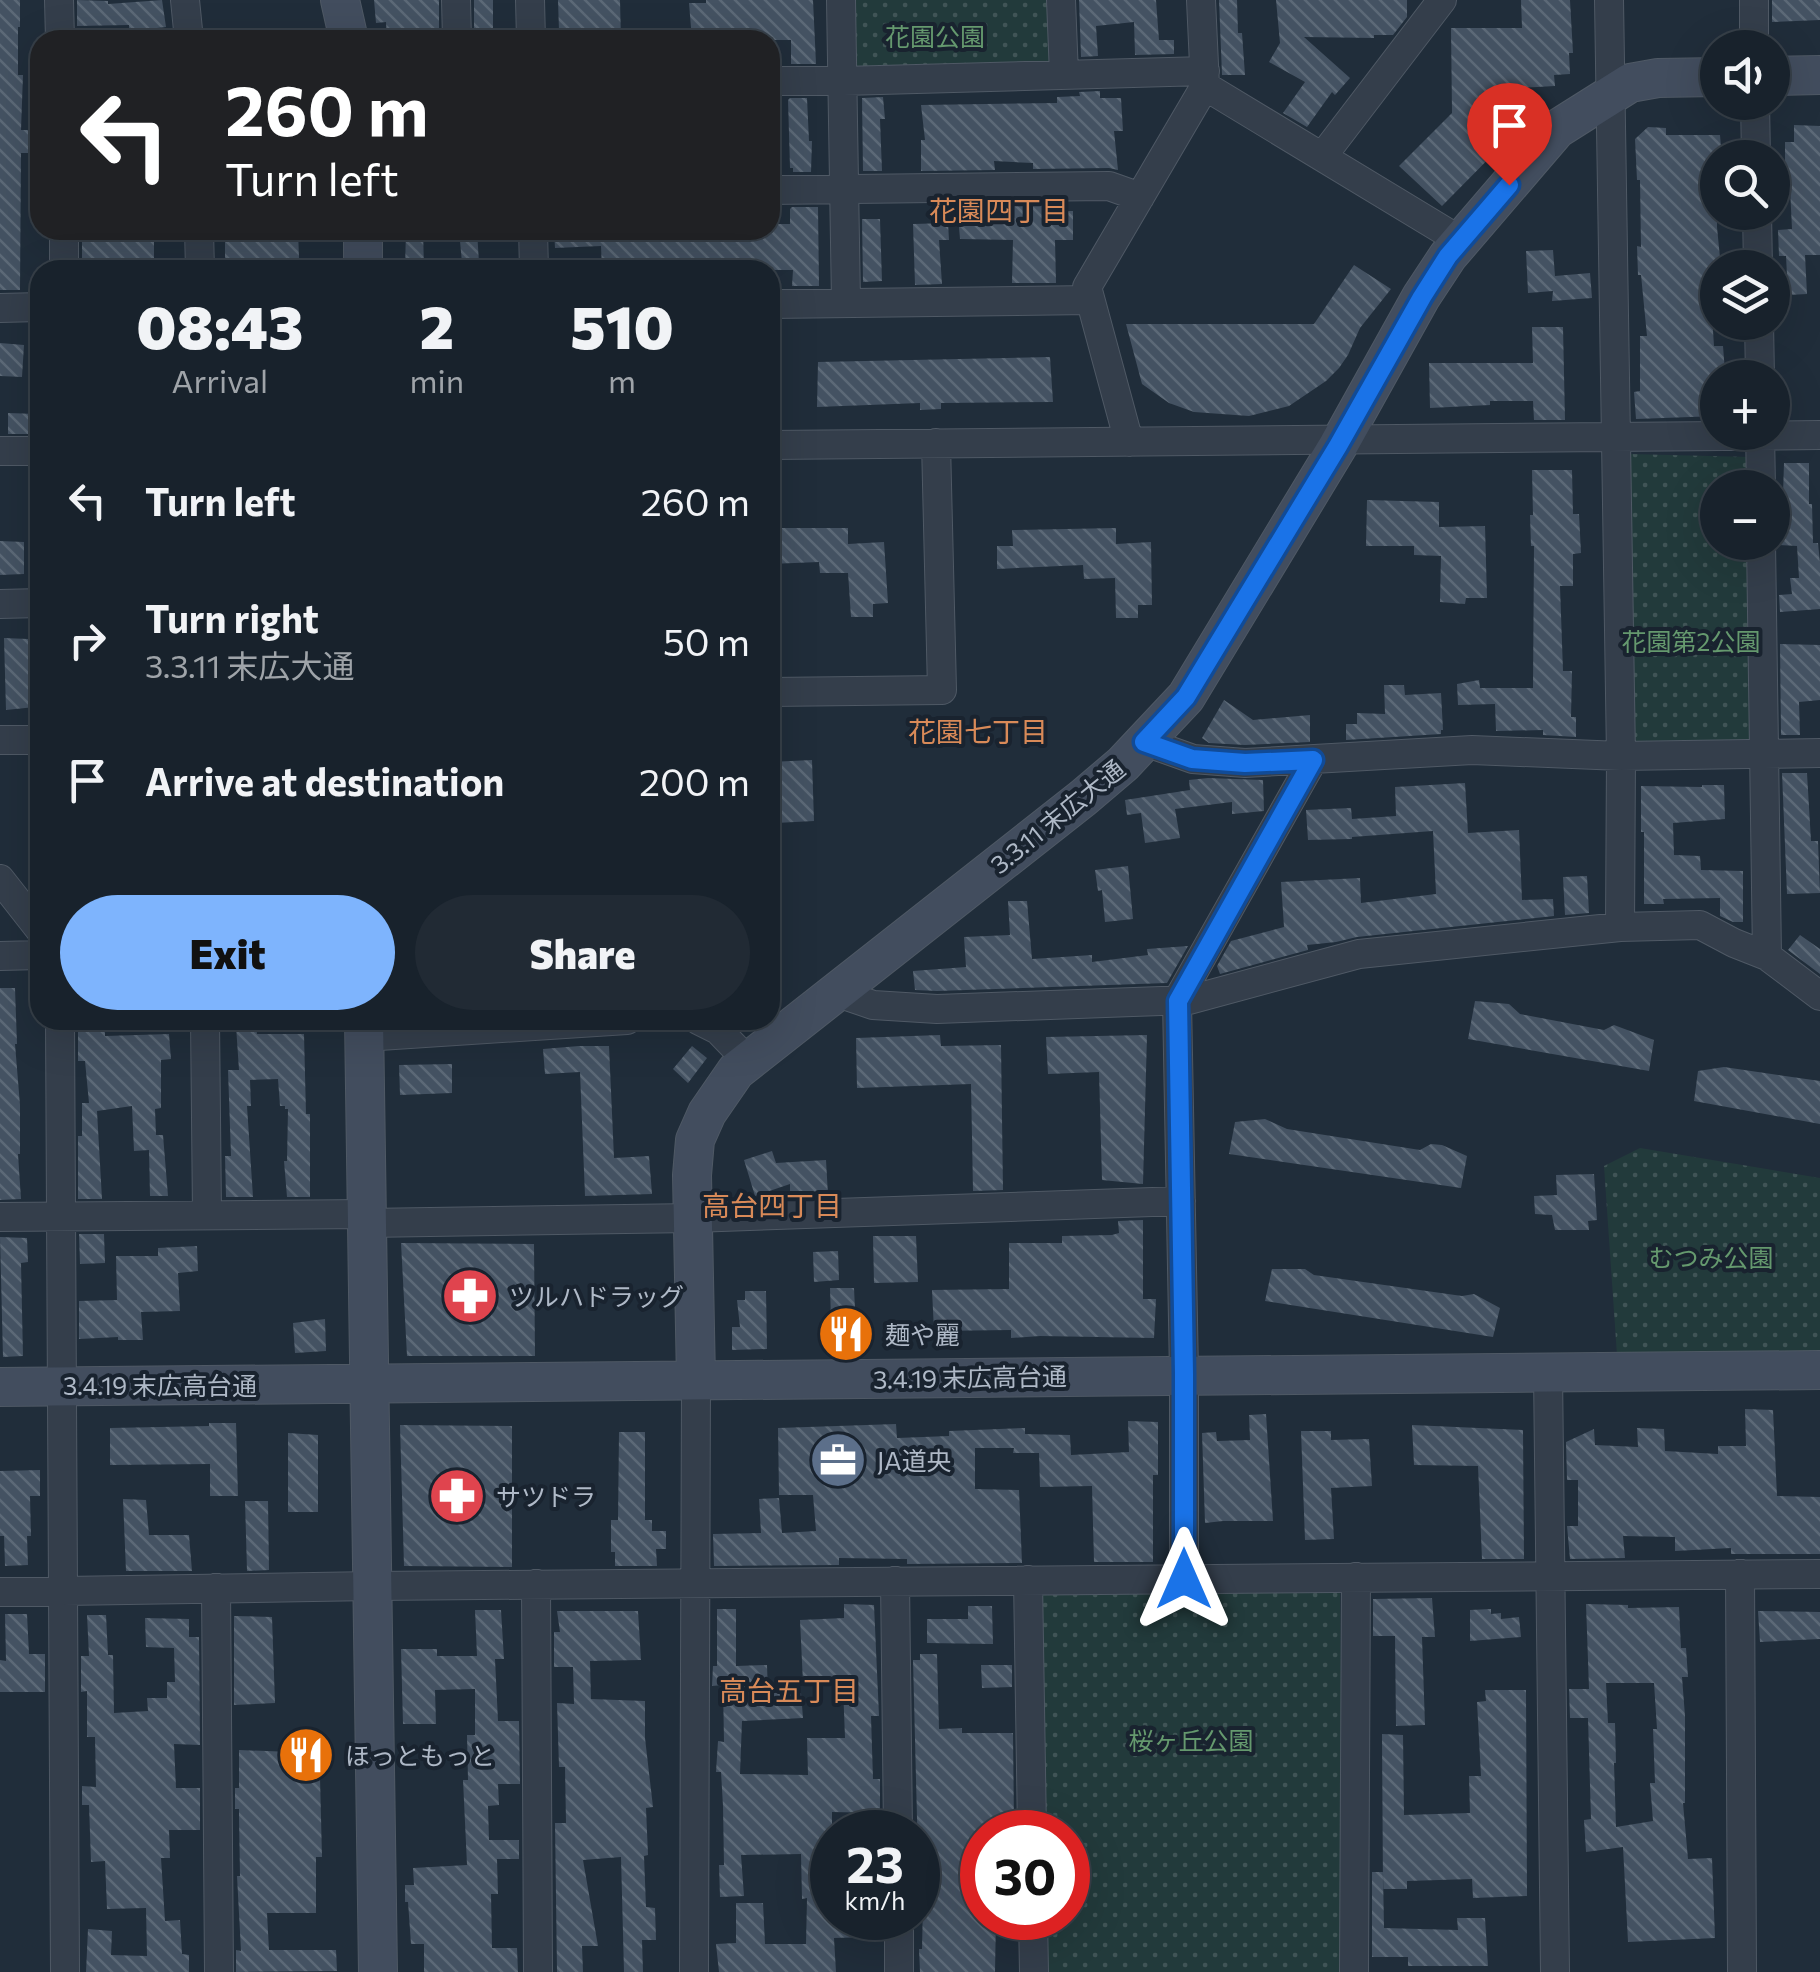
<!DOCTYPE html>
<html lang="en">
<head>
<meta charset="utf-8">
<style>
  :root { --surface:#18222c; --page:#212a34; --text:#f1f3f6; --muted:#9fa4a9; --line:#363f48; --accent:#7eb4fd }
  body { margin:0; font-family:Commissioner,"Noto Sans JP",sans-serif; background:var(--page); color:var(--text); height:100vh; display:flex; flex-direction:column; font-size:38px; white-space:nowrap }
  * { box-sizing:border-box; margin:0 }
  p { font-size:32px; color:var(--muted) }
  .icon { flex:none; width:55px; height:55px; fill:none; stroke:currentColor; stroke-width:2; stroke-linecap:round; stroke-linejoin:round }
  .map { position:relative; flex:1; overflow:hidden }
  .drawer { position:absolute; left:30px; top:260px; width:750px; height:770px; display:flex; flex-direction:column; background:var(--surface); border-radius:30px; box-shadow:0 10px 40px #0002,0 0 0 2px var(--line) }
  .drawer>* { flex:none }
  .top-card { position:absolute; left:30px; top:30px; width:750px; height:210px; border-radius:30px; box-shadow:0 10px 40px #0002,0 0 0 2px var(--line); background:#202124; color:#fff; overflow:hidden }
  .fabs { position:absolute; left:1700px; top:30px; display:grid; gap:20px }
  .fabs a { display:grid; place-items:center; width:90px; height:90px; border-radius:50%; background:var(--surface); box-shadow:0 10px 40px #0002,0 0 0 2px var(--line); font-size:50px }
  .speed { position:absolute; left:810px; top:1810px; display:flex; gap:20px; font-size:50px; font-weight:700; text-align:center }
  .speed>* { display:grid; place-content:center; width:130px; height:130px; border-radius:50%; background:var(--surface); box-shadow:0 10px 40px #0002,0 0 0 2px var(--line); line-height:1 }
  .speed small { font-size:25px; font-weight:400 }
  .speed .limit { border:15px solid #d22; background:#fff; color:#111 }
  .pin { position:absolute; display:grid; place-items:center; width:85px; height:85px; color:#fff; margin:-102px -42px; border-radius:50% 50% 50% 0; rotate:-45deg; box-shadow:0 0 10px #0007 }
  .pin .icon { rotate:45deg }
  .me { position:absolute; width:110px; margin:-55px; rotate:0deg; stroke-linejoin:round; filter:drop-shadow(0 0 8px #0008) }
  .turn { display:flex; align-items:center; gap:35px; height:210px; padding:0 30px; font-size:45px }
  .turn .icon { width:130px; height:130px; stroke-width:2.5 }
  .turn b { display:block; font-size:70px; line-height:85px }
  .eta { display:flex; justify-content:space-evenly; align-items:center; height:170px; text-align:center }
  .eta b { font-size:60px; font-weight:800; line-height:70px }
  .action { display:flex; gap:20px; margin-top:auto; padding:20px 30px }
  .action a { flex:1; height:115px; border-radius:60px; background:var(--accent); color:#111; font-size:40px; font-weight:800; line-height:115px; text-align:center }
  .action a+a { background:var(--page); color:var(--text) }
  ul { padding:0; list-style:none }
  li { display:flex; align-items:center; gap:30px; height:140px; padding:0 30px }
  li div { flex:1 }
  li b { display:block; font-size:38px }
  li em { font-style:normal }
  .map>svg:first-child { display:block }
  .park { fill:url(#park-dots) }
  .building { fill:url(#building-back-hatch); fill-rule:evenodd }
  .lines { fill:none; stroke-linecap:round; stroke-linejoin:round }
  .street-casing { stroke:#4f5965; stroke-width:30 }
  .secondary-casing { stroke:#4f5965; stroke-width:40 }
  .street { stroke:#343e4b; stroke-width:28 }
  .secondary { stroke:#424d5e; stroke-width:38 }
  .route-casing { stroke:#114b97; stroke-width:25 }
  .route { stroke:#1a73e8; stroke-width:18 }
  .labels { text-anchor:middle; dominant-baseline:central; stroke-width:8; stroke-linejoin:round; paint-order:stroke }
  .park-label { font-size:25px; fill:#65996e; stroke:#19232f }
  .street-label { font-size:25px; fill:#afb9c7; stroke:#19232f }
  .poi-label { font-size:25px; fill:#afb9c7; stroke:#19232f; text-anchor:start }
  .neighbourhood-label { font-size:28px; fill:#d98a58; stroke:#19232f }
</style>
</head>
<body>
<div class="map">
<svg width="1820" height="1972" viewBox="0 0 1820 1972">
  <defs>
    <pattern id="park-dots" width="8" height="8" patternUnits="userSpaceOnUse" patternTransform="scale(2.5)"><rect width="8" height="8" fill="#223a3b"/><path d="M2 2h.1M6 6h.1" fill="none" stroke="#405456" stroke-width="1.8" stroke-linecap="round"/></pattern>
    <pattern id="building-back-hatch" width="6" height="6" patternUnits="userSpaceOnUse" patternTransform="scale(2.5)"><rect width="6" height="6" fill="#445262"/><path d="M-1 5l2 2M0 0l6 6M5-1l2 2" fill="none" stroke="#5c6977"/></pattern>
  </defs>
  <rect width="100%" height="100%" fill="#202d3a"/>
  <path class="park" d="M852,0H1050L1054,69L853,75Z
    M1629,454L1750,457V487L1718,488V542L1751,543L1752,740L1633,741Z
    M1640,1148L1820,1178V1353L1617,1355L1604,1166Z
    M1340,1589L1344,1972H1044V1918H1068V1832H1043L1040,1593Z"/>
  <path class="building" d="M0,0H20V27H18V75H23L21,130H31V153H21L20,290H0Z
    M77,0L108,1V4L162,0L166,27L129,31V25L77,26Z
    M374,0H439V31H433V40H387L386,22L376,23Z
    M474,0H493V40H474Z
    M558,0H620L621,40H601V29L559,31Z
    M706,0H813L816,64H791V40H692L689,3H706Z
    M1079,0H1156L1159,40H1174V54L1135,55L1134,22L1096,26L1098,56L1081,57Z
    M1219,0H1237L1238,33H1242L1245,75H1222Z
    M1276,0H1407V17L1393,35H1374V38L1304,37L1350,78L1335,95L1332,92L1307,127L1283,113L1305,82L1269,62L1280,43Z
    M1521,0H1570L1573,53H1569L1570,74L1554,75L1555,86L1518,88V129L1442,206L1399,166L1452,113L1451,28H1522Z
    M1772,0H1820V20L1772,22Z
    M1100,91V98H1121L1123,131H1114L1118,170L1109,168L1033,169V163L994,161L995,170L921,171V140H925L921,105L1057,103V97L1080,96L1079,92Z
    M883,97L885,119H880L882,171H863L862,98Z
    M790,98H807L809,141H812L811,172H793V168H790L788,100Z
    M1794,125L1820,126V255H1805L1807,294L1788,295L1786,256H1779L1778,230L1792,229L1790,188H1785V142H1794Z
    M1648,127L1666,128V135H1720L1722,158H1718L1717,227L1721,268H1718V299H1711L1714,346H1723L1725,372H1721V378H1718V416L1636,419L1634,392L1640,391V336H1647L1641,275H1638L1637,246L1641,247L1640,180H1637L1635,139Z
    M1051,204V211H1073V240H1055L1056,283H1012L1013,240L960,239L957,205Z
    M792,207H818L819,286H792L793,270H602L601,246L555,248L554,230H770V224H790V209Z
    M862,219H880L882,281L863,282Z
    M948,223L949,240H939L942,284L915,285L913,224Z
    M82,230H154V270H82Z
    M225,230H298L299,258L225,260Z
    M406,230H423L424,267L405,268Z
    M459,230H477L479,263H462Z
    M1553,250L1555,276L1590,273L1592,298L1552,301L1553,291L1528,293L1526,251Z
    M1354,265L1391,289L1360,328L1348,355L1339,368L1326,381L1289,406L1249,416L1194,412L1169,403L1142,384L1126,324H1314Z
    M1532,327H1563L1565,420H1534L1533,401H1490V405L1430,408L1429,363H1533Z
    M0,343L24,345L22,377L0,376Z
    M1050,357L1053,402L941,403V409L920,410V403L817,407L818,362Z
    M8,413L37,414V434H8Z
    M1784,463H1809V504H1812L1813,543H1818L1820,563V609L1780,612L1779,595L1792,594L1790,578H1799L1797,546L1779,545L1777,536V526H1782Z
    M1532,470H1572L1573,514H1579L1581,553L1573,554V586H1560L1563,671H1572L1571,717H1576V737L1543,735V730L1496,731L1495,704L1458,705L1457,684L1479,680L1480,688H1533L1534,546H1531L1530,515H1533Z
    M1367,500L1439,502V527L1485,526L1487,598H1466L1465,604L1440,602L1441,556L1414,555V546H1366Z
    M770,528H848V544L884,542L888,603L873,604V617H851L848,573H820L819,562L770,564Z
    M1116,528V544L1151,542L1152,605H1138V618H1116L1115,578L1084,579L1083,565L997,569V546H1013L1012,530Z
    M0,541L24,542V574L0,575Z
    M4,638L28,639L30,684H34L35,707L6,710Z
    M1780,644L1820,645V700L1799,702L1800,735H1781Z
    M1384,685H1404L1405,695L1441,693L1443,730H1441V734L1346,740V724H1357V713L1385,714Z
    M1224,700L1253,720L1310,715V742L1245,745L1209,743L1202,738Z
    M812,760L814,821L776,823L774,784H770V762Z
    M1782,773H1807L1811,841H1818L1820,893L1787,894Z
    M1208,778L1263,780L1264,811L1232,814V802L1175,809L1180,838L1145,843L1141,813L1127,815L1125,800L1190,790L1189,780Z
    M1465,783L1468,833L1519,830L1522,900L1553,899L1554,916L1357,937L1336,942L1307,945L1308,950L1220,974L1217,966L1231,941L1284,927L1281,882L1360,878L1361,903L1436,894L1433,831L1352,837V839L1308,840L1306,810L1351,808L1352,819L1396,816L1395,787Z
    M1702,785H1724L1725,819L1673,823L1674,855L1700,856L1701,870L1743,871V922H1733L1720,916V898L1663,899L1664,904H1644V832H1641V786L1702,787Z
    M1128,866L1133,919L1105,922L1102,890L1098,891L1095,870Z
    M1587,876L1589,913L1565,915L1563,877Z
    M1008,901H1027L1032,959L1092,955V962L1148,955L1147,949L1188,946L1167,983L937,991L915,990L913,971L966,967L964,937L1010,935Z
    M1800,935L1820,949V974L1788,950Z
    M0,988H15L17,1044H15L20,1105V1154H18L21,1199L0,1200Z
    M1475,1001L1509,1004L1520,1014L1604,1030L1614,1025L1654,1040L1649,1071L1468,1039Z
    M78,1020H105V1036L169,1034L171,1059L161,1060V1108L155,1109L156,1135H163L168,1196H150L149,1150L134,1151L132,1106L97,1111L102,1199H78V1136H82V1103H89L85,1061H78Z
    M256,1025L257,1034H304L306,1114H310V1197H287L284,1161H287L288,1109H285V1106H280L278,1079L250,1080L251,1106H247L253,1197H226L225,1156H231L228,1070H239L236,1026Z
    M940,1035L941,1046L1001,1045L1003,1190L973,1191L971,1084L857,1088L856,1038Z
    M1147,1035L1143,1184L1102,1180L1099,1072L1048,1074L1046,1037Z
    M579,1046H609L614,1158L649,1156L652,1194L585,1196L580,1072L545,1074L543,1049Z
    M692,1046L707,1058L688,1083L673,1069Z
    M452,1064V1093L400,1095L399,1065Z
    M1724,1067L1820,1081V1124L1694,1101L1698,1071Z
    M1265,1119L1287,1129L1420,1150L1431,1144L1442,1145L1467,1156L1461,1188L1229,1154L1235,1122Z
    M772,1151L776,1163L826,1160L828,1195L790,1197V1184L755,1196L744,1160Z
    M1594,1174L1597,1220L1588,1221L1589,1230H1555L1552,1215L1535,1214L1534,1196L1557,1195L1556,1175Z
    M1143,1220V1299H1156L1154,1338L1040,1336L1011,1338V1330L934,1331L932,1290L1009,1289V1243H1062V1236L1112,1235L1119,1233L1118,1221Z
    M79,1234H104L105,1263L80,1264Z
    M873,1236H916L918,1282L874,1283Z
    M0,1237L27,1238L28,1262L21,1263L23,1356L3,1357Z
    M401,1243L534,1244L535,1356H407Z
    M197,1246L198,1271L178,1273L180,1311L141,1312L143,1340H118V1337L79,1339V1301L117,1300L116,1256H158V1248Z
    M838,1251L839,1280L814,1282L813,1252Z
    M1272,1269H1305L1314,1275L1462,1296L1474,1294L1500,1308L1493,1337L1265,1301Z
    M830,1288H854L857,1351L832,1352Z
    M745,1291H766L767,1349L732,1350V1327H740L737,1300H745Z
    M325,1319L326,1351L295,1353L293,1323Z
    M1745,1409L1773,1410L1777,1496L1820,1497V1554H1731V1548L1675,1551V1537L1623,1536L1625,1558L1570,1559L1567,1526H1578V1480H1567L1566,1442L1594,1429L1595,1445L1638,1447L1637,1428L1664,1429L1665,1451L1718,1454V1446H1746Z
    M1266,1414L1273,1521H1223L1205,1523L1202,1433L1216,1432L1217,1441L1250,1440L1249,1415Z
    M1128,1421L1158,1422V1475H1153V1562H1094L1092,1486L1040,1487L1039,1453H1013L1014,1448H975V1489L1019,1490L1022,1563L907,1564V1559L839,1558V1565L714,1566L713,1534L761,1533L759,1499L779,1498L782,1533L816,1531L813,1495H779L778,1428L896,1424L897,1438L949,1436V1431L1025,1428V1434L1070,1435L1071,1455L1129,1452Z
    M209,1423H236L238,1496H210V1464L110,1465V1428L209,1426Z
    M400,1425L512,1426V1567L404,1566Z
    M1412,1425L1523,1430L1524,1559H1482L1478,1466L1414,1465Z
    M1301,1431H1331V1440L1369,1439L1372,1486L1331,1488L1334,1539L1305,1540Z
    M619,1432H645V1520H652V1531H666V1549H656L657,1566H615V1552H611V1520H618Z
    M288,1433L318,1435V1512H288Z
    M40,1470V1496H30L31,1536H27L28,1565L5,1566L4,1536H0V1471Z
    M123,1499L146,1500L149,1535H189L192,1571H126Z
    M245,1501H268L269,1570L247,1571Z
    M1432,1598L1435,1637H1422L1425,1725L1396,1726L1395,1636H1373V1599Z
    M844,1604L874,1605L879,1716H871L873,1779H880V1813L832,1812V1918H867L868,1937L834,1938L836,1972H719L716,1944L736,1943V1903H763L765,1944H806L807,1898L802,1899L801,1854L741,1855L744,1896L720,1897L719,1865H724L723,1806L721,1772H716L718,1741L724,1742L723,1685L712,1686L713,1666H717V1609H736V1666L767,1665L768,1693H801L803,1718L742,1721L740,1774L808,1775L807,1738H845L843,1686L840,1682L803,1683L800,1620L844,1618Z
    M1586,1604L1628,1605V1608L1679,1607L1681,1648H1686L1688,1677H1682L1685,1716V1803H1683L1688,1859L1712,1858L1715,1938L1628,1942L1623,1847L1586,1852L1584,1820L1591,1819L1588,1718H1570L1569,1689H1589ZM1606,1683H1654L1657,1729H1653L1655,1783H1650L1653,1821L1616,1827L1614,1763H1616L1615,1723H1608Z
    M968,1606H992L993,1644L927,1643V1619H968Z
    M1491,1609V1614L1501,1613V1619L1519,1617L1521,1637L1470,1641V1610Z
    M475,1610H501L504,1659H495L498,1721H519L520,1784H498L499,1805L488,1806L489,1840H519V1859H497L498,1894H491L492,1948H517L518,1972H424V1944H411L408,1902H405V1885H414L413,1868L467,1865L463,1780H468L467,1735H475V1689L435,1690L436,1724H403L401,1649H437V1656H477Z
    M557,1611H638L641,1660L590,1661L591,1699L645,1701V1738L653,1807L646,1808L648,1855L644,1856L646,1907L655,1908L656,1940H642L643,1972H624L621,1857L583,1860L598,1946H582L583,1972H557L555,1823H566L565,1767H559L557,1703L574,1704L573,1667H554V1632H560Z
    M1758,1611L1820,1612V1639L1760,1642Z
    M5,1614H27L29,1654H45V1692H0V1660L6,1661Z
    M87,1615H106L108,1655H113L114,1713L148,1711L147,1698H167V1682H175L174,1648L146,1647L145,1618L189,1619V1637H199L200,1745L174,1744L176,1788H200V1830H169L170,1858H161L165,1921L180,1920L182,1954L189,1955V1972H86L88,1929L112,1931L111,1955L147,1956L146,1908L107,1909L105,1861L91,1862L89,1805H82V1786L96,1787L95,1737H87V1691L81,1692V1656H89Z
    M234,1616L272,1617L275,1703L234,1705Z
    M920,1654H937L939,1729L962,1728V1733H1013L1014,1824L995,1825V1832H982V1918H996L995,1972H920L919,1949H922L923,1902L922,1858H918L913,1660H920Z
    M981,1665H1012V1687L982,1688Z
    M1485,1690H1526L1527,1896L1473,1898L1472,1879L1407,1881V1889H1383L1382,1734L1403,1735L1404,1815L1470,1813L1469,1776H1481L1477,1702L1486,1701Z
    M292,1735L319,1737L322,1857H316V1913H267L269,1950H336L337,1971L236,1972V1950L241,1951L237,1876H240L239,1818V1809H235V1788H239V1750L292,1752Z
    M1372,1872H1383L1384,1928L1458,1930L1457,1918H1485L1488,1966H1408V1957H1372Z"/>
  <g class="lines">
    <g class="street-casing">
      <path id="street" d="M59,0L60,40
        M185,0L189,40
        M456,0L457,40
        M530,0L531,40
        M841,0L846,303
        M1061,0L1064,75
        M1201,0L1205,86L1461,241
        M1609,0L1621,756L1620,927
        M1754,48V0
        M770,81H843L1205,71
        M1755,102L1756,158
        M1322,157L1442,0
        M770,190L1109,186L1140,197
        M1757,212L1758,268
        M64,230V270
        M199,230L200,270
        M533,230L534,270
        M770,304L1090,300
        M0,308L40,307
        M1759,322L1760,378
        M1760,432L1761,488
        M1129,442L1087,287L1205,86
        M770,445L1820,435
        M0,451H40
        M1761,542L1767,956
        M0,604L40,603
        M770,692L942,690L936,443
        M0,740H40
        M1145,742L1193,759L1245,763L1472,750L1621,756L1820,753
        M0,879L40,930
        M0,956L40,955
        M835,992L873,1005L937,1009L1189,1000L1359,954L1620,927L1700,925L1734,943L1767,956L1820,996
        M60,1020L65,1972
        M205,1020L207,1215
        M698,1020L718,1030L748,1061
        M364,1037L627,1020
        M0,1217L366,1214
        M366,1223L693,1218L1181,1201
        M1548,1372L1555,1972
        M1740,1574L1742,1972
        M1184,1579V1374L1177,1001L1313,760
        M1028,1580L1032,1832
        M895,1581L898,1832
        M536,1584L538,1972
        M216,1588L219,1972
        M0,1592L373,1586L1820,1574
        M899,1918V1972
        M1033,1918L1034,1972
        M694,1972L696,1380
        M1354,1972L1356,1577"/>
    </g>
    <g class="secondary-casing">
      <path id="secondary" d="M340,0L349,40
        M1772,76L1820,75
        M363,270V230
        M364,1020L378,1972
        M696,1380L692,1175L695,1140L707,1113L736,1071L1083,798L1123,764L1186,697L1338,446L1421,297L1448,256L1557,129L1630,83L1658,78L1718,77
        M0,1387L1820,1370"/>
    </g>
    <use href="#street" class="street"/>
    <use href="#secondary" class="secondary"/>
  </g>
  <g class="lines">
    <g class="route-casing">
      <path id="route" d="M1184,1579V1374L1178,1001L1313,760L1245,763L1192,759L1144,742L1186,697L1338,446L1422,297L1448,256L1509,185"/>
    </g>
    <use href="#route" class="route"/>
  </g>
  <defs>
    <g id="pharmacy-disc" transform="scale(2.875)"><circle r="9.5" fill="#e0444e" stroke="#19232f"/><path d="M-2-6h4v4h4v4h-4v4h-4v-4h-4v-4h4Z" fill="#fff"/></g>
    <g id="restaurant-disc" transform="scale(2.875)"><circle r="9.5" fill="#e8710a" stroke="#19232f"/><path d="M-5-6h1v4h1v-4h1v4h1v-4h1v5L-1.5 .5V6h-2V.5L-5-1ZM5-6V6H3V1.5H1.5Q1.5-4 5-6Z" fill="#fff"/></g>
    <g id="office-disc" transform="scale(2.875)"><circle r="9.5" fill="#5c6f8a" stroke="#19232f"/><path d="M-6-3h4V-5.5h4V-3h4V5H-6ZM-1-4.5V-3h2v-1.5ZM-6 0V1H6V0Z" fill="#fff"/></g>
  </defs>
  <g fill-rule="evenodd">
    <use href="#pharmacy-disc" x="470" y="1296"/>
    <use href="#restaurant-disc" x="846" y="1334"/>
    <use href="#office-disc" x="838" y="1460"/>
    <use href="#pharmacy-disc" x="457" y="1496"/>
    <use href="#restaurant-disc" x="306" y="1755"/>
  </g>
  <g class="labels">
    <g class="park-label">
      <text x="935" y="36">花園公園</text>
      <text x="1691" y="641">花園第2公園</text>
      <text x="1711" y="1257">むつみ公園</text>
      <text x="1191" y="1740">桜ヶ丘公園</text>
    </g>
    <g class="street-label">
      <text transform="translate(1057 816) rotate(-39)">3.3.11 末広大通</text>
      <text transform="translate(970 1377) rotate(-1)">3.4.19 末広高台通</text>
      <text x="160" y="1385">3.4.19 末広高台通</text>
    </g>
    <g class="poi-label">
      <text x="509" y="1296">ツルハドラッグ</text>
      <text x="885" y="1334">麺や麗</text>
      <text x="877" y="1460">JA道央</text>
      <text x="496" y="1496">サツドラ</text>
      <text x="345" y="1755">ほっともっと</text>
    </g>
    <g class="neighbourhood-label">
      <text x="999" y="210">花園四丁目</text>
      <text x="978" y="731">花園七丁目</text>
      <text x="772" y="1205">高台四丁目</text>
      <text x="789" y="1690">高台五丁目</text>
    </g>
  </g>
</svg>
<div class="fabs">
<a><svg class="icon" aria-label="sound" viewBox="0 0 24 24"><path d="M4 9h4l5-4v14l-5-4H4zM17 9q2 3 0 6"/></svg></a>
<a><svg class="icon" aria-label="search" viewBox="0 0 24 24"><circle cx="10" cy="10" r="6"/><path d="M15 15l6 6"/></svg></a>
<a><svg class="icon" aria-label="layers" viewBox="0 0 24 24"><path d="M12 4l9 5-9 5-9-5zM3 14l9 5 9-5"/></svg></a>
<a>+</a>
<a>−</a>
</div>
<div class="speed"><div>23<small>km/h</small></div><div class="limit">30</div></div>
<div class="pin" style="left:1509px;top:185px;background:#d93025"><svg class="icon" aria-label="arrive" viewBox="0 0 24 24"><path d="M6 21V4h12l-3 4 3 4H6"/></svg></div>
<svg class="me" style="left:1184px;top:1579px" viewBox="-20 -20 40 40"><path d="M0-17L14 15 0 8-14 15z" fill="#1a73e8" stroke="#fff" stroke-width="4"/></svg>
<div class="top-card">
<div class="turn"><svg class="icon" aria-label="left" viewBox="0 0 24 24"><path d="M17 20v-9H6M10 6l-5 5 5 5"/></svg><div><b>260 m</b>Turn left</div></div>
</div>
<section class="drawer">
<div class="eta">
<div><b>08:43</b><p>Arrival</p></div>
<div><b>2</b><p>min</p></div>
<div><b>510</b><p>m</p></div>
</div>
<ul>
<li><svg class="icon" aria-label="left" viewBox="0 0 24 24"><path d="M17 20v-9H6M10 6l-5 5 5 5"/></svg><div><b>Turn left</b></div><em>260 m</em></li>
<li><svg class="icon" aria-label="right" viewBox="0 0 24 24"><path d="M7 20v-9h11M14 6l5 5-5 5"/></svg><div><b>Turn right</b><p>3.3.11 末広大通</p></div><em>50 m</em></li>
<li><svg class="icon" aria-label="arrive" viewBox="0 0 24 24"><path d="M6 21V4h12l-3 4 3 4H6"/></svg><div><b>Arrive at destination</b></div><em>200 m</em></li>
</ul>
<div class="action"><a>Exit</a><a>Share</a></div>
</section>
</div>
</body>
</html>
